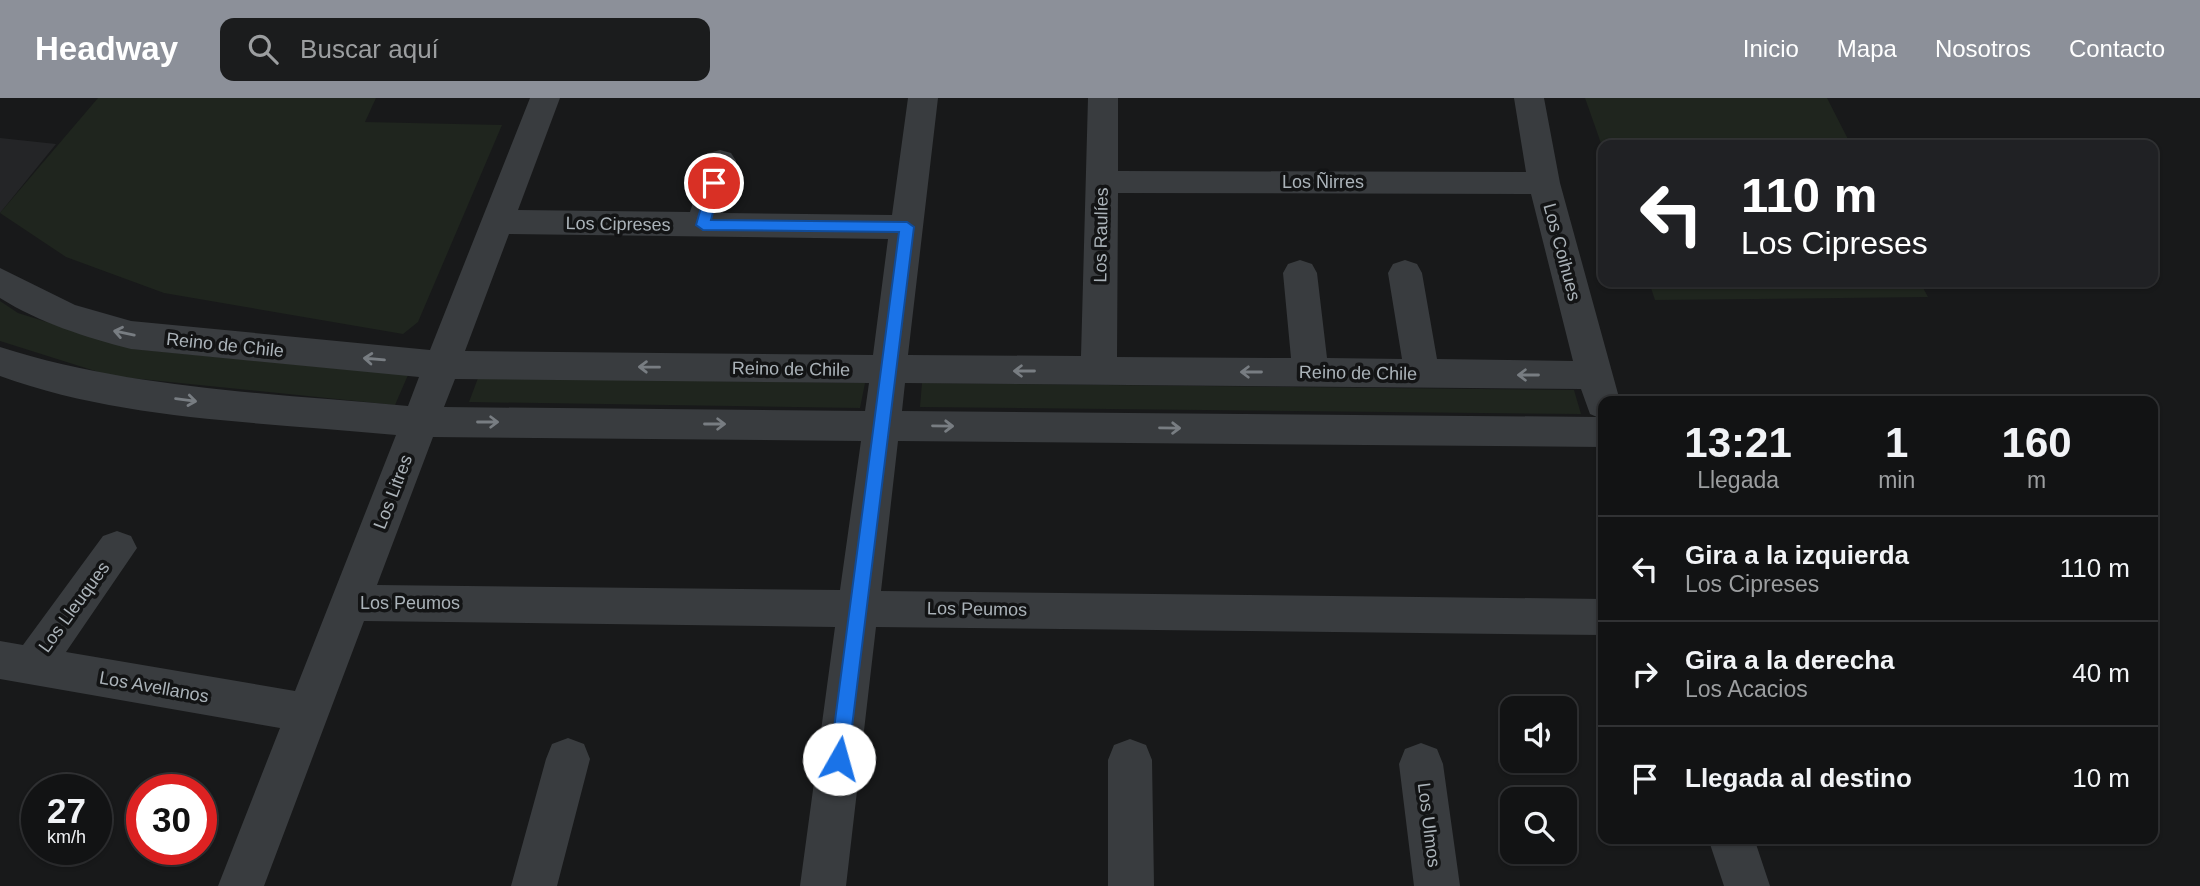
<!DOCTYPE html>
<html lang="es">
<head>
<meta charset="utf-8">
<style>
  :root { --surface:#121314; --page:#1b1c1d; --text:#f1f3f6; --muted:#9c9ea0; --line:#313234; --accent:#8c9099 }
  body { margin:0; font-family:Helvetica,sans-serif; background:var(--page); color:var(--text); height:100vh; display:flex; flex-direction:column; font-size:26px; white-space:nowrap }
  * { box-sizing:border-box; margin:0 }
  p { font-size:23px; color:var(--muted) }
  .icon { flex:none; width:38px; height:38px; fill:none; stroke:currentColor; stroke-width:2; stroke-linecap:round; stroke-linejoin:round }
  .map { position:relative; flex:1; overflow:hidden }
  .details { position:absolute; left:1598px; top:298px; width:560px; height:448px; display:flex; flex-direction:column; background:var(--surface); border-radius:14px; box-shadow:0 2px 5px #0004,0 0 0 2px var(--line) }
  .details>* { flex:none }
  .banner { position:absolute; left:1598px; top:42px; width:560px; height:147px; border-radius:14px; box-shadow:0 2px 5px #0004,0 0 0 2px var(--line); background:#202124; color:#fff; overflow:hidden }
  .controls { position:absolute; left:1500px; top:598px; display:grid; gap:14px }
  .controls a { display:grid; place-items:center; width:77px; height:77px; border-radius:14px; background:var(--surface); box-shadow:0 2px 5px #0004,0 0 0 2px var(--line); font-size:35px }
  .speed { position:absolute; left:21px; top:676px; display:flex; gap:14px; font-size:35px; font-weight:700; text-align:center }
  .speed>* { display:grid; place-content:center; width:91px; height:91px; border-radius:50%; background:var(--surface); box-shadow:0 2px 5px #0004,0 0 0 2px var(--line); line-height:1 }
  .speed small { font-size:18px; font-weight:400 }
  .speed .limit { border:10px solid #d22; background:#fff; color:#111 }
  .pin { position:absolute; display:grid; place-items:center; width:60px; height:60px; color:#fff; margin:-30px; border:4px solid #fff; border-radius:50%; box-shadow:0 2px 7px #0007 }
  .me { position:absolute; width:77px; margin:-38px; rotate:7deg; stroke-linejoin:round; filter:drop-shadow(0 0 5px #0008) }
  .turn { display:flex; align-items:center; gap:24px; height:147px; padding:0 28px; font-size:32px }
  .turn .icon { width:91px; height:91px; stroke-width:2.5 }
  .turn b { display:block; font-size:49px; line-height:60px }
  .eta { display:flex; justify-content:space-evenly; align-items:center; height:119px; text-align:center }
  .eta b { font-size:42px; font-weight:700; line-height:49px }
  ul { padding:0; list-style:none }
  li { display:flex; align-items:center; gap:21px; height:105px; padding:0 28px; border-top:2px solid var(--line) }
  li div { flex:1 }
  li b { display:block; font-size:26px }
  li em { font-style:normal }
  header { display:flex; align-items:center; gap:42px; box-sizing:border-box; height:98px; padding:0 35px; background:var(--accent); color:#fff }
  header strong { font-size:33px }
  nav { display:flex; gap:38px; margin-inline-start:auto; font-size:24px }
  .search { width:490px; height:63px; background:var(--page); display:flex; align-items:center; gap:18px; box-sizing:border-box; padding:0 24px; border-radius:14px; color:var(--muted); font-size:26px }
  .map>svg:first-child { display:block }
  .built { fill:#242527 }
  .green { fill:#1f251e }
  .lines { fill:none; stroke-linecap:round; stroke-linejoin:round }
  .minor { fill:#393c3f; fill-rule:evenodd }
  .oneway { stroke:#787d82 }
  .route { fill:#1a73e8; stroke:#114b97; stroke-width:2 }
  .labels { text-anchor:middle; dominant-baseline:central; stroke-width:7; stroke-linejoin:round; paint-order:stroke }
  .street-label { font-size:18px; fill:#abb3b9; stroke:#131415 }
</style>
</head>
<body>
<header>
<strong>Headway</strong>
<div class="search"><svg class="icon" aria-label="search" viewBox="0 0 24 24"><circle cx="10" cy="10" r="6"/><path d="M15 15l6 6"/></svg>Buscar aquí</div>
<nav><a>Inicio</a><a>Mapa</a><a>Nosotros</a><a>Contacto</a></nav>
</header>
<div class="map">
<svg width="2200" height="788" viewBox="0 0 2200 788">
  <rect width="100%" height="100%" fill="#18191a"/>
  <path class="built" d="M0,40L56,46L0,115Z"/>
  <path class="green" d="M98,0H376L365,24L502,27L418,224L403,236L164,195L66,159L0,115Z
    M1585,0H1827L1851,47H1603V51Z
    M1649,184H1920L1928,199L1655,202Z
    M0,203L18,215L133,251L408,277L395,307L111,278L0,243Z
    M478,280L865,285L860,310L469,304Z
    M922,285L1574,292L1581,316L920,309Z"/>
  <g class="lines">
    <path class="minor" d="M530,0H560L518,112L690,114L709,55L720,52L731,55L736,63L723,115L892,117L908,0H938L908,257L1081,258L1088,0H1118V73L1526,74L1514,0H1544L1560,85L1620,303H1603V349L898,343L881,493L1603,501V537L876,529L846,788H800L835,529L364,523L264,788H218L280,630L0,581V543L23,547L103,438L117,433L131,438L137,450L66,554L295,593L396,337C267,324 123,323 0,278V249C131,291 271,295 408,308L419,279L131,251C85,239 40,225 0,200V170L75,207L131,223L430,252ZM1118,95L1531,96L1573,263L1437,261L1422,175L1417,166L1405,162L1393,166L1388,175L1402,261L1327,260L1317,175L1312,166L1300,162L1288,166L1283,175L1291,260L1117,259ZM509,136L888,141L873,257L465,253ZM455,281L869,285L865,313L444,309ZM905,285L1581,291L1590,316L1597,319L902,313ZM433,339L861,343L840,492L377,487Z
      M568,640L584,646L590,661L557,788H511L546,661L552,646Z
      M1130,641L1146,647L1152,662L1154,788H1108V662L1114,647Z
      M1421,645L1437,651L1443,666L1460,788H1414L1399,666L1405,651Z
      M1708,740H1754L1770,788H1724Z"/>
  </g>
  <defs><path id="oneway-shaft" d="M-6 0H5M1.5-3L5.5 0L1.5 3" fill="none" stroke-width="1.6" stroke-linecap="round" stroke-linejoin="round" transform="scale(1.75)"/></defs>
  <g class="oneway">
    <use href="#oneway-shaft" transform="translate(124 235) rotate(-168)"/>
    <use href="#oneway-shaft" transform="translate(374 261) rotate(-175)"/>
    <use href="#oneway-shaft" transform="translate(649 269) rotate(-179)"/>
    <use href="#oneway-shaft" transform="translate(1024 273) rotate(-180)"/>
    <use href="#oneway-shaft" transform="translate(1251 274) rotate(-180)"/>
    <use href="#oneway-shaft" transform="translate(1528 277) rotate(-180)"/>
    <use href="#oneway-shaft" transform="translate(186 302) rotate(7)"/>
    <use href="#oneway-shaft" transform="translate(488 324)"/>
    <use href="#oneway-shaft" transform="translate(715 326)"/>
    <use href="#oneway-shaft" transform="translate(943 328) rotate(1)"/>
    <use href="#oneway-shaft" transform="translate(1170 330) rotate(1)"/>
  </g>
  <path class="route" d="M714,80L721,85L711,122L907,124L914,129L848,661L846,667L839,670L833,667L830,661L899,134L703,132L696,127L708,85Z"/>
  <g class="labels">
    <g class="street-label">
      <text x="1323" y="84">Los Ñirres</text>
      <text transform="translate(618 126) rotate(1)">Los Cipreses</text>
      <text transform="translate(1101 137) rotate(-89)">Los Raulíes</text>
      <text transform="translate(1562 154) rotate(75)">Los Coihues</text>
      <text transform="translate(225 247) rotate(6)">Reino de Chile</text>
      <text transform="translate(791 271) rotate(1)">Reino de Chile</text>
      <text transform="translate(1358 275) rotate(1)">Reino de Chile</text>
      <text transform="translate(393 394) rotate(-69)">Los Litres</text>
      <text x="410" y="505">Los Peumos</text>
      <text transform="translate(74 509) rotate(-54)">Los Lleuques</text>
      <text transform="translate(977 511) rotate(1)">Los Peumos</text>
      <text transform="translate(154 589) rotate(10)">Los Avellanos</text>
      <text transform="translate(1429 727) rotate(83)">Los Ulmos</text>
    </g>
  </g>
</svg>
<div class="controls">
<a><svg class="icon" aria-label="sound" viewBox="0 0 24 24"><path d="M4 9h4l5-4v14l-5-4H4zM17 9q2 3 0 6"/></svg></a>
<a><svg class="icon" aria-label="search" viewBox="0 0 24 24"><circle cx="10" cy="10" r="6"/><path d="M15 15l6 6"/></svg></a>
</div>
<div class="speed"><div>27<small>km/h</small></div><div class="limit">30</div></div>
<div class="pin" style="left:714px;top:85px;background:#d93025"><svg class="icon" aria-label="arrive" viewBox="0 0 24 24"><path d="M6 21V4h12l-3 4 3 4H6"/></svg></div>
<svg class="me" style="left:839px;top:661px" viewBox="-20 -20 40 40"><circle r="19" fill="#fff"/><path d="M0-13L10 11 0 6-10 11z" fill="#1a73e8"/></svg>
<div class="banner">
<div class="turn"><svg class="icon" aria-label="left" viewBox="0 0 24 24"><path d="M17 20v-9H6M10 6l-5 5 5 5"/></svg><div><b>110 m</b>Los Cipreses</div></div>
</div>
<section class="details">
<div class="eta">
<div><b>13:21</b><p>Llegada</p></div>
<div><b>1</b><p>min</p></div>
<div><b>160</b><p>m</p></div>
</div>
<ul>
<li><svg class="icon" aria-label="left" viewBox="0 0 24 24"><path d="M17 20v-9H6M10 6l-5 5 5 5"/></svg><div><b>Gira a la izquierda</b><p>Los Cipreses</p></div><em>110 m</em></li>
<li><svg class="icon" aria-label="right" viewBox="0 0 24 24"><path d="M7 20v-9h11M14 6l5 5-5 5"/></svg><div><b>Gira a la derecha</b><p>Los Acacios</p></div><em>40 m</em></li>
<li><svg class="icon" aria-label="arrive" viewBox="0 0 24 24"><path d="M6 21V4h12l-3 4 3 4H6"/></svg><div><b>Llegada al destino</b></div><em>10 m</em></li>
</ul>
</section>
</div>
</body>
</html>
